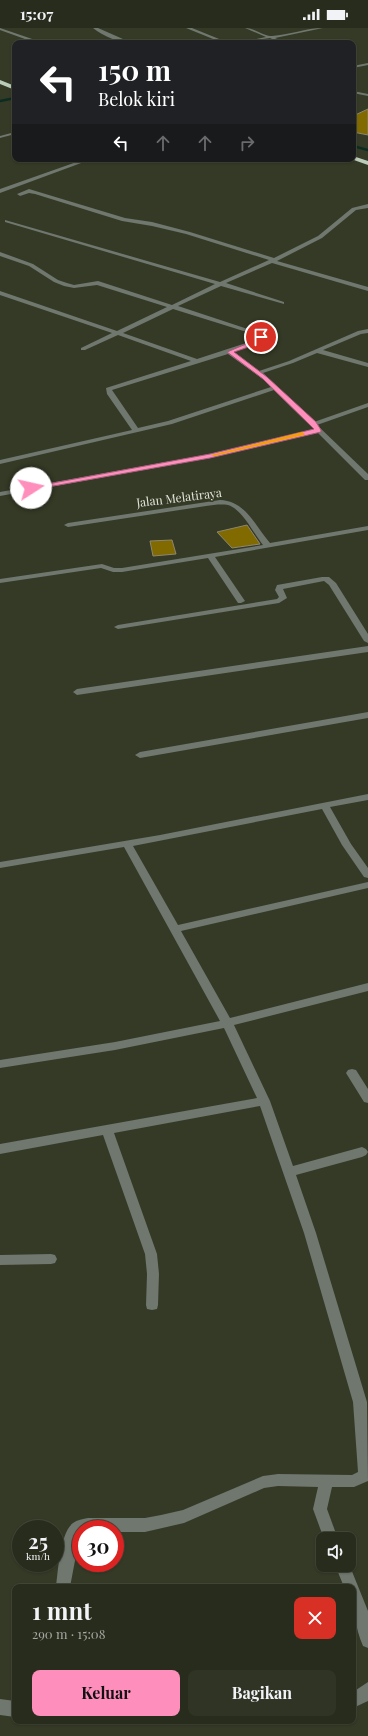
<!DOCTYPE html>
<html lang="id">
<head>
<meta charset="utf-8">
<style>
  :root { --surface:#282c1c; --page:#303425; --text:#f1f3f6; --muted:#a5a7a3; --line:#44483b; --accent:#fe8ebb }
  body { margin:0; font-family:"Playfair Display",serif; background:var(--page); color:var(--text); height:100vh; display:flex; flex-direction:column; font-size:15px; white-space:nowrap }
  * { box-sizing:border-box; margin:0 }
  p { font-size:13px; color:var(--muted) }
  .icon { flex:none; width:22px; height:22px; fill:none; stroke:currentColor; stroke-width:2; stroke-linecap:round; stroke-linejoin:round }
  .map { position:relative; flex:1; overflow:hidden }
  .details { position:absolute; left:12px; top:1556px; width:344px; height:140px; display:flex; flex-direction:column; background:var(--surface); border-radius:8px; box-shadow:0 1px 3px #0004,0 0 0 1px var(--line) }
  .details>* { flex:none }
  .hud { position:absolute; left:12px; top:12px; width:344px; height:122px; border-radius:8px; box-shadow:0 1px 3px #0004,0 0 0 1px var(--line); background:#202124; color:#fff; overflow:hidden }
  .tools { position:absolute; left:316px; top:1504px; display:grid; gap:8px }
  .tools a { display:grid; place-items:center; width:40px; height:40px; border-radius:8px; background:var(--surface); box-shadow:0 1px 3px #0004,0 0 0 1px var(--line); font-size:20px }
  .speed { position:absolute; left:12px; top:1492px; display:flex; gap:8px; font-size:20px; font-weight:700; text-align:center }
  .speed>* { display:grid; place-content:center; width:52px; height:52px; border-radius:50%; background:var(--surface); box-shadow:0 1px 3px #0004,0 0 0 1px var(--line); line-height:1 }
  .speed small { font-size:10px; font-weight:400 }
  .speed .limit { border:6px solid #d22; background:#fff; color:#111 }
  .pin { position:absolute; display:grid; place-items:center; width:34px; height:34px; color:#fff; margin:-17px; border:2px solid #fff; border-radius:50%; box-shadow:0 1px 4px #0007 }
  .me { position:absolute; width:44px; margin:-22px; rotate:80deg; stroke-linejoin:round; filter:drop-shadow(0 0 3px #0008) }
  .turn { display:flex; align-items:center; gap:14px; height:84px; padding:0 20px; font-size:18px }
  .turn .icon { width:52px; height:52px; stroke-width:2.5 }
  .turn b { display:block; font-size:28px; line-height:34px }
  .lanes { display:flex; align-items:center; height:38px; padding:0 20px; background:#0003; justify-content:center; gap:20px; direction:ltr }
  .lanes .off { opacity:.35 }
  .round { display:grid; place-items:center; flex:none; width:42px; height:42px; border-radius:8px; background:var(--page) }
  .summary { display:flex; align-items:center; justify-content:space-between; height:68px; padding:0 20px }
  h1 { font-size:24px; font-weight:700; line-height:30px }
  .action { display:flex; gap:8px; margin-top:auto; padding:8px 20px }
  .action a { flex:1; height:46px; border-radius:8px; background:var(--accent); color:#111; font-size:16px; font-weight:700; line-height:46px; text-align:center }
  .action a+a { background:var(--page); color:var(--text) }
  .status { display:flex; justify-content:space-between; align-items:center; height:28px; padding:0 20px; background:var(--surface); direction:ltr }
  .status svg { height:11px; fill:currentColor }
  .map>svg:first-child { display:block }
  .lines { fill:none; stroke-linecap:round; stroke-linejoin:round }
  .stream { stroke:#0b2c21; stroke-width:2.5 }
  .building { fill:#816a00; stroke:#8d8670 }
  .minor { fill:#6f776e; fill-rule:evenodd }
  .highway { fill:#bbcdba; fill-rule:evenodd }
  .route { fill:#fe8ebb; stroke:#a55c7a }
  .slow { fill:#f59e0b }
  .labels { text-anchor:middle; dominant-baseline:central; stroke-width:3.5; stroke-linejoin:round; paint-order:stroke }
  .far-street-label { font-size:12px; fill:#e2e5d9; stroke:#353a26 }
</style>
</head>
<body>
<div class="status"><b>15:07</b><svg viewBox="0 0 49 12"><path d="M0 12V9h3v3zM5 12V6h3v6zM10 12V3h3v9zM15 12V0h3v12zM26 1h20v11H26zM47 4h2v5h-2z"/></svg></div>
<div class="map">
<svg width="368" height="1708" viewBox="0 0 368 1708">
  <rect width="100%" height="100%" fill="#353a26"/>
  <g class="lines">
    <path class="stream" d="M0,73L15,70
      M353,118L368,122"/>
  </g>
  <path class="building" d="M368,81V107L353,104V88Z
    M247,497L260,516L232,520L217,504Z
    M172,512L176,526L153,528L150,513Z"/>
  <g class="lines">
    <path class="minor" d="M0,0L41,14L42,15H36L0,2Z
      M93,0H98L132,15C119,15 103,8 93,0Z
      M186,0H192L229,15H223Z
      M245,0C255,0 263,8 272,8C289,7 306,0 323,0L275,10L287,15H281L270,10L236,15L266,9Z
      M368,35V37L353,40V38Z
      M353,63L368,66V68L353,65Z
      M15,104V106L0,110V108Z
      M85,131H92L0,165V161Z
      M29,161L125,190L152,194L190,204L274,230L318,208L352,180L368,176V180L356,182L322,210L277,233L368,259V263L272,235L226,255L284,274V276L221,258L178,278L257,304L263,308V313L234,324L259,343L289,333L358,303L368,301V305L361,306L323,322L368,335V339L317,325L293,335L263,345L314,394L368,375V379L317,397L368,446V452H365L317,404L210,430L0,468V464L210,426L314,401L274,362L172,396L0,436V432L132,402L107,366L106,360L191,333L118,307L85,322H81V320L112,305L0,267V263L117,303L167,279L97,257L74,260L64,258L54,254L29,238L0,228V224L33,236L58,252L67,255L74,257L98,253L172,277L215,256L5,194V192L220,254L269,232L186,206L152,198L122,193L35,166L29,165L20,168L17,166ZM173,281L253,306L258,311L197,331L123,305ZM228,326L263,351L271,359L168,393L138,400L112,362Z
      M220,472C246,473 255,498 270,515L368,498V502L215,529L245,573L241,575H238L208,530L122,544H113L101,540L0,555V551L102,536L114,540H122L263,517C254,506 242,481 228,477C221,476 213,477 206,478L68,499L64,497L68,495Z
      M322,549H329L336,555L368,606V615L364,613L329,557L324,553L283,561L287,570L279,575L118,601L114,599L118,597L277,571L279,569L275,562L277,557Z
      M368,618V624L77,667L73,664L77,661Z
      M368,684V690L140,730L135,727L140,724Z
      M368,766V772L330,779L351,816L368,840V850L364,849L342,817L322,781L133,818L178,897L368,854V860L181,903L230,990L368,955V963L234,997L270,1073L293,1138L362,1119L366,1121L368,1124L366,1127L362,1129L296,1147L316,1205L367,1374L368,1453L354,1459H332L327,1481L338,1511H324L313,1481L318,1459L278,1458L264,1460L184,1495L145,1504H115V1501H81L70,1559H56C58,1544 60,1505 73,1495C77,1492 83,1491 88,1490H145L161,1487L183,1482L263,1448L278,1446L352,1447L358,1444L353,1374L304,1205L260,1078L114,1105L157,1226L159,1246L158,1277L157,1281L152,1282L147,1281L146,1277L147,1246L145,1226L103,1107L0,1126V1116L257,1070L224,1000L115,1022L0,1040V1032L115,1014L220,993L124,819L0,840V834L160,807Z
      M352,1041L356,1042L368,1061V1075L364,1074L346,1045L348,1042Z
      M51,1226L55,1227L57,1231L55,1235L51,1236L0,1237V1227Z
      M349,1536L368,1583V1620L363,1618C355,1600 353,1579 353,1559H344L335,1537Z
      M368,1654V1673L353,1680V1664Z
      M0,1671L15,1673V1689L0,1687Z"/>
    <path class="highway" d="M0,52L15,58V62L0,56Z
      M353,128L368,133V137L351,131H353Z"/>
  </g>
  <path class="route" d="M261,308L264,309L263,314L234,324L267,349L316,394L321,402V404L210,430L31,462L27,460L31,459L210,426L314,401L263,351L227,324L258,311L259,308Z"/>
  <path class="slow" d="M302,404L305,406L304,407L214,428L211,427Z"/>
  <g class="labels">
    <g class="far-street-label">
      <text transform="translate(179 469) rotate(-7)">Jalan Melatiraya</text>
    </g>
  </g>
</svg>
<div class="tools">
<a><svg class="icon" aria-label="sound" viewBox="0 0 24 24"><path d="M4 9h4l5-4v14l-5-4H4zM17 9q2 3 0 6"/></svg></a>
</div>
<div class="speed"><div>25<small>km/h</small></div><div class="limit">30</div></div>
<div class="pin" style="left:261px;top:309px;background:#d93025"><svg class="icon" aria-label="arrive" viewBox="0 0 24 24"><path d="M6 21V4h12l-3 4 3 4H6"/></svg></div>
<svg class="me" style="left:31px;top:460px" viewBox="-20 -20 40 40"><circle r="19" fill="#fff"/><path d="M0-13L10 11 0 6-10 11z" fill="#fe8ebb"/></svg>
<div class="hud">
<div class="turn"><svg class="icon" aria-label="left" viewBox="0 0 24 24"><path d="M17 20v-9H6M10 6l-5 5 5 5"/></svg><div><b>150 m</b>Belok kiri</div></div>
<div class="lanes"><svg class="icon" aria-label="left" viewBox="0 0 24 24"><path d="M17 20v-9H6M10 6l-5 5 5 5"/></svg><svg class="icon off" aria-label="ahead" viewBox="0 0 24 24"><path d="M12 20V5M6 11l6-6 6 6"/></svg><svg class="icon off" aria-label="ahead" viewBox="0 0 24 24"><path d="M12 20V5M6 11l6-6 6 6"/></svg><svg class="icon off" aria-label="right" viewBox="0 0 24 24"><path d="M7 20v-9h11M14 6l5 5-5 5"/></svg></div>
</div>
<section class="details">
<div class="summary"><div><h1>1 mnt</h1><p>290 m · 15:08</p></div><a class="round" style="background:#d93025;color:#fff"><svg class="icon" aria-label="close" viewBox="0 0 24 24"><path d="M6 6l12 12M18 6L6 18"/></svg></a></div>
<div class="action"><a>Keluar</a><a>Bagikan</a></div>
</section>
</div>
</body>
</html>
